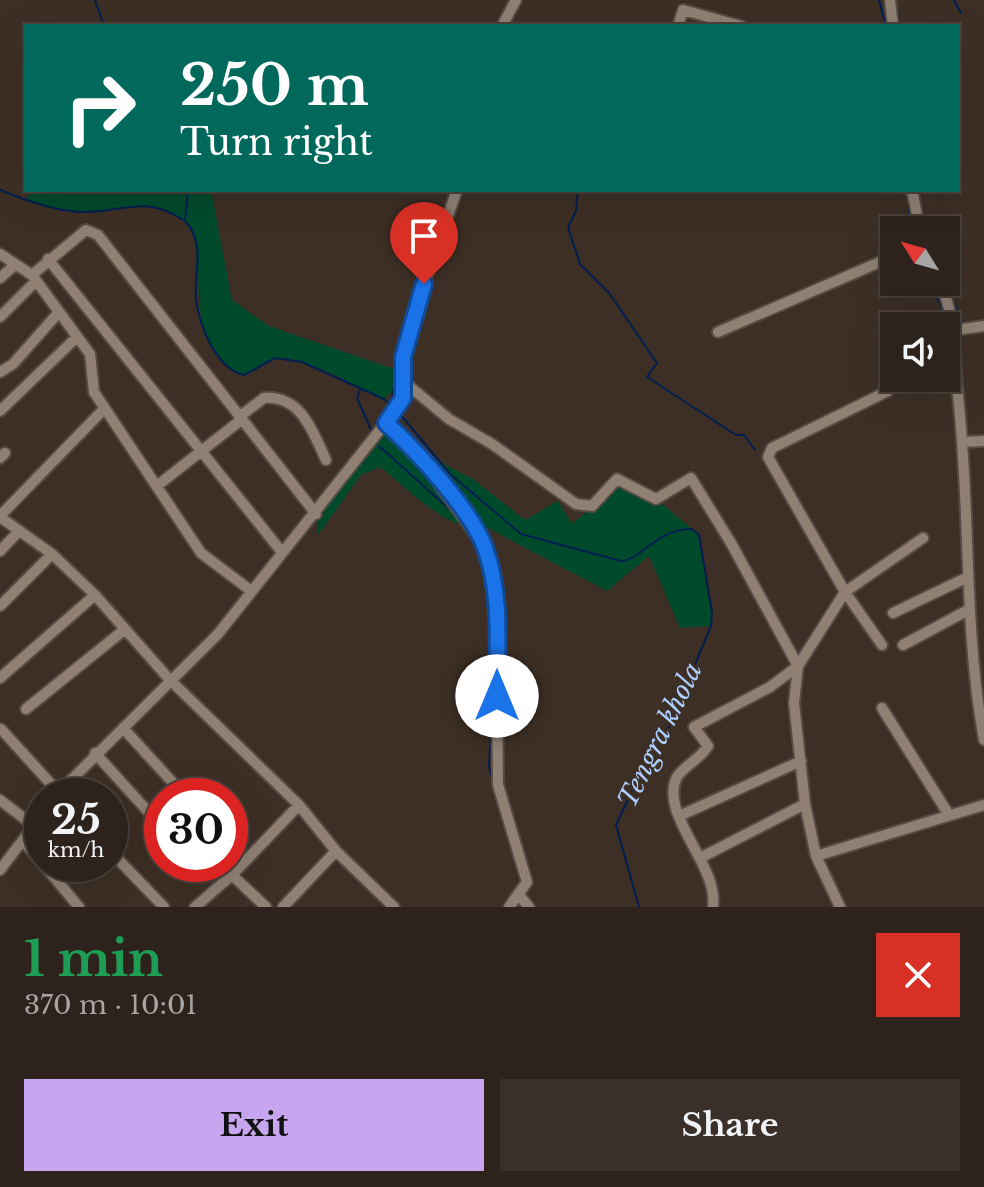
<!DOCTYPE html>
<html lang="en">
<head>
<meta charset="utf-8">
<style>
  :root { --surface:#2e231c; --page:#3a2f29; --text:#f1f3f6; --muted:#a7a4a3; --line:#49403b; --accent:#c8a6ef }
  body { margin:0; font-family:"Libre Baskerville",serif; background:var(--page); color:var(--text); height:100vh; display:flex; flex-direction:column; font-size:30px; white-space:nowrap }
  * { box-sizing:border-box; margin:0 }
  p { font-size:26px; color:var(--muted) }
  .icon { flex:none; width:44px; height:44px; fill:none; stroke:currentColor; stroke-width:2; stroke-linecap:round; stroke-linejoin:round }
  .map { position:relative; height:907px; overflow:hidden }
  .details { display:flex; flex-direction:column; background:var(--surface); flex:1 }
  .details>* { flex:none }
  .hud { position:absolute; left:24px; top:24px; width:936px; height:168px; border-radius:0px; box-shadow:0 8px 32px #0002,0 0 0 2px var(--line); background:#00695c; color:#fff; overflow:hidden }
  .needle { width:52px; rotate:307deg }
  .tools { position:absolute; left:880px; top:216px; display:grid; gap:16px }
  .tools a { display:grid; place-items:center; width:80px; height:80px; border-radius:0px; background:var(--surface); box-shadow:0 8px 32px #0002,0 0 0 2px var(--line); font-size:40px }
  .speed { position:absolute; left:24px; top:778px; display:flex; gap:16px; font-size:40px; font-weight:700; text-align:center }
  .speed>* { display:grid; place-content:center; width:104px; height:104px; border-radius:50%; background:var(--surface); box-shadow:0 8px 32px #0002,0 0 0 2px var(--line); line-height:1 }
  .speed small { font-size:20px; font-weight:400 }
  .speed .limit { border:12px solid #d22; background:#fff; color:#111 }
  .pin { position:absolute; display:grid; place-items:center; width:68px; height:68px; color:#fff; margin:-82px -34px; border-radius:50% 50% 50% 0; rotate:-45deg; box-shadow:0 0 8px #0007 }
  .pin .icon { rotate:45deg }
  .me { position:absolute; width:88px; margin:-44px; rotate:0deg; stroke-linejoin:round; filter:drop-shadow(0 0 6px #0008) }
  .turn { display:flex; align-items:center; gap:28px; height:168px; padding:0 24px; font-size:36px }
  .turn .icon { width:104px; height:104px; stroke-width:2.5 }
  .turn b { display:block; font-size:56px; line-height:68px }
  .round { display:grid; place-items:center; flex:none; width:84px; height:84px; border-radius:0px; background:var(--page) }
  .headline { display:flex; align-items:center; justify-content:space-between; height:136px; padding:0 24px }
  h1 { font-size:48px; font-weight:700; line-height:60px; color:#1e9e55 }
  .button { display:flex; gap:16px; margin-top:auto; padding:16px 24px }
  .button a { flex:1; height:92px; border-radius:0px; background:var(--accent); color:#111; font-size:32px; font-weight:700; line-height:92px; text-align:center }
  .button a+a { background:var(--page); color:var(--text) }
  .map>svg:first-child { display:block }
  .green { fill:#004a2c }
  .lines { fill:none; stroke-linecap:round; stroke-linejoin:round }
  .stream { stroke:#001f50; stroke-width:2 }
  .street-casing { stroke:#564b43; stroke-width:14 }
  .street { stroke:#908074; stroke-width:10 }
  .route-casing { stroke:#114b97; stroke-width:20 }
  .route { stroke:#1a73e8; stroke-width:14 }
  .labels { text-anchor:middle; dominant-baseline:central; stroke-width:6; stroke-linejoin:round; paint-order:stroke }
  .water-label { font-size:26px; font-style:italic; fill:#accefe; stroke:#3d2f25 }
</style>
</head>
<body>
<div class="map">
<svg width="984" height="907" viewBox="0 0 984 907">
  <rect width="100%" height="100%" fill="#3d2f25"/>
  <path class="green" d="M33,190H211L232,300L269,326L400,371L403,381L384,399C351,384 313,360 277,359C261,358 253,383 234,371C175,331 215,245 185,221C151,193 118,214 80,212C62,211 43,205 26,200Z
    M386,423L414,449L473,479L525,520L558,501L572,524L618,486L656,499L699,535L712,613L711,626L680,628L649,556L607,591L486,527C450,535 407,488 380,467L361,475L318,535L316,514Z"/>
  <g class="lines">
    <path class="stream" d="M95,0L104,26
      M879,0L886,26
      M895,0L900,26
      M954,0L961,13
      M0,190C24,200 52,210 79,212C121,214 143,193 183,220
      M188,190L185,221C206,243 194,272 196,299C199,325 216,369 244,375L275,358L302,362L384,399L392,406
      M578,190L576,211L568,227L580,264L609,293L657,363L647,377L736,435H744L755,450
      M907,190L911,230
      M919,190V201
      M931,282L946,318
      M946,283L962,322
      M360,390L357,398L372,432
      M391,403L400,350
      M399,413L450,474L521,534L621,561C641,560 658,528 692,529L699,535L712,613L711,626L670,725L638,783V778L616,825L639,907
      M379,446L456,515
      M469,534L478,547L486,579
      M489,593L491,619
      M492,709L489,767L494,782"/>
    <g class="street-casing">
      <path id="street" d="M890,0L893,26
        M502,26L516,0
        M678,26L683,10L741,26
        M912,190L920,230
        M0,254L32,275L90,354L94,392L201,553L250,590
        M48,259L281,551
        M32,275L86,230L98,235L316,514
        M0,278L15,265
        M940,282C958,325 953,352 958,396C971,510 963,626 984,740
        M0,317L36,281
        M956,330L984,326
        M718,332L894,256
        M0,372L13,364L59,312
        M403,381L449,419L492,444L576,504L592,506L617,479L656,499L691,478L731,543L798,666L794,703L805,804L816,856L840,907
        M0,411L77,337
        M239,417L264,398C301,395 313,432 326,460
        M386,423L414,449L485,548L496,605L498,785L527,882L509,907
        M964,442L984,441
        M0,458L5,453
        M158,485L241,420
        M0,516L104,409
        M0,517L52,554L95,595L170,680L299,805L336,851L394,907
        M0,551L19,531
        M0,606L52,554
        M893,613L968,577
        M882,645L845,592L768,457L772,448L888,391
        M903,645L970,609
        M0,678L95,595
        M882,708L949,815
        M26,709L124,630
        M123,728L185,796
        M1,729L60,794
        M95,753L162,827
        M55,796L218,634L402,402L400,371L412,318L457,190
        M0,800L34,826
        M679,816L801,761
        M23,841L42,863
        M110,851L164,907
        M816,856L984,805
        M700,858L805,804
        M43,864L79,907
        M0,870L42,815
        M232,875L266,907
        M518,894L529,907
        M195,907L232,875L299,805
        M283,907L336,851
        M713,907C719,865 658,814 677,777C683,767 700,759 708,746L694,727L770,687L798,666L845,592L923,538"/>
    </g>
    <use href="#street" class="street"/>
  </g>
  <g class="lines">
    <g class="route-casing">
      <path id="route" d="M424,284L403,357V398L386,423C416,450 472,511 485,548C502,594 497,648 497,696"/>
    </g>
    <use href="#route" class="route"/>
  </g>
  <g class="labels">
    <g class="water-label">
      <text transform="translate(660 735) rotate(-64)">Tengra khola</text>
    </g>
  </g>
</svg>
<div class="tools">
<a><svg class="needle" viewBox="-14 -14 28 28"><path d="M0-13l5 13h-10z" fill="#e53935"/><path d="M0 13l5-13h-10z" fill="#a7a4a3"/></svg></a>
<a><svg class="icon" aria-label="sound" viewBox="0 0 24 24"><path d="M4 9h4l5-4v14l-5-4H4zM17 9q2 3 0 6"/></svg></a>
</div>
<div class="speed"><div>25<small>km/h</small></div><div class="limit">30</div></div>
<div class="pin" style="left:424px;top:284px;background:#d93025"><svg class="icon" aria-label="arrive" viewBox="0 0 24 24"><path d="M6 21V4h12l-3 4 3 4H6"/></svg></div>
<svg class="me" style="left:497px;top:696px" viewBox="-20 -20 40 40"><circle r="19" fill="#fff"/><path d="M0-13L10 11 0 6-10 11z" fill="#1a73e8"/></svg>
<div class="hud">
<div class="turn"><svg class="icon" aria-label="right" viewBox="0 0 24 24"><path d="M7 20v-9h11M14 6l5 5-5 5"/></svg><div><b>250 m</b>Turn right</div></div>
</div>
</div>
<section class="details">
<div class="headline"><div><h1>1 min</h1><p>370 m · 10:01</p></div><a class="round" style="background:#d93025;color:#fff"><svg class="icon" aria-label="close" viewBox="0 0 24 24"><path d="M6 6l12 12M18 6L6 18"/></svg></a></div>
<div class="button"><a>Exit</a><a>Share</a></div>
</section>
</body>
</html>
